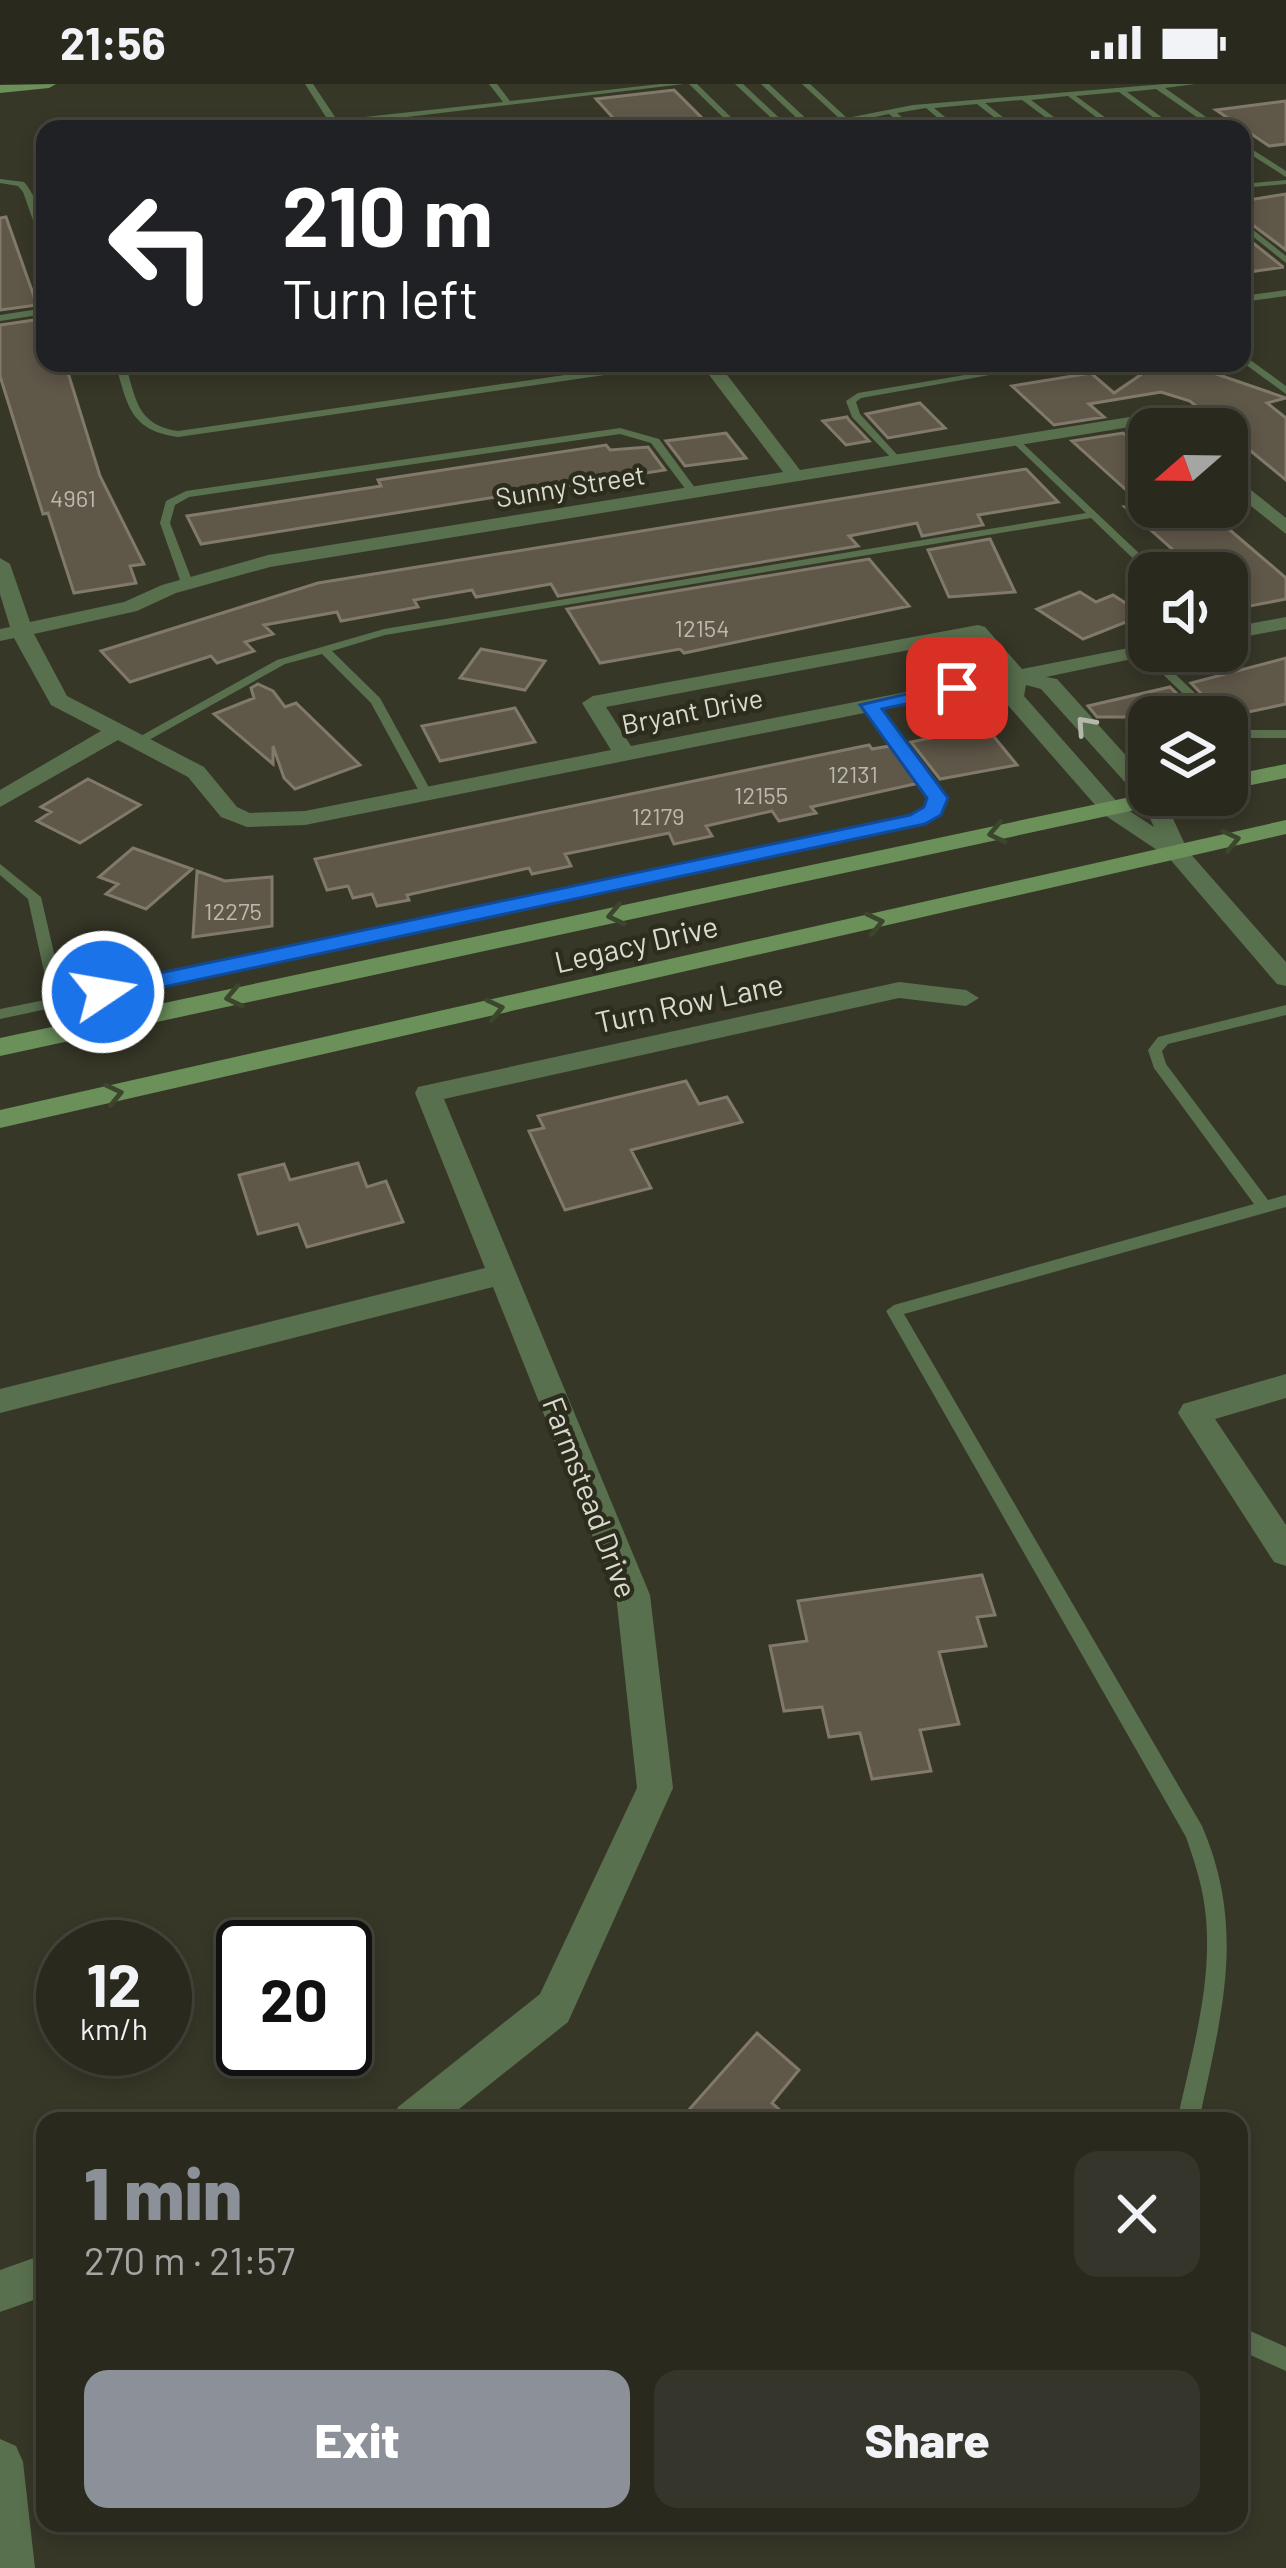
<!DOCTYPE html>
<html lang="en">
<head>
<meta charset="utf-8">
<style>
  :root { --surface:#29291e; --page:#35352b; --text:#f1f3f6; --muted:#a5a6a4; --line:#45453c; --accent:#8c9099 }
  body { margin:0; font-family:Barlow,sans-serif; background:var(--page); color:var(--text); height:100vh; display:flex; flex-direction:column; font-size:45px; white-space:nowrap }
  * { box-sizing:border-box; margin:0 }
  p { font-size:39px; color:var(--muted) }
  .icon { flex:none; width:66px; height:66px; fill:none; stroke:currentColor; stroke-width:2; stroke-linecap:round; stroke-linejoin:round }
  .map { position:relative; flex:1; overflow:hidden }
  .side { position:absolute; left:36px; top:2028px; width:1212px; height:420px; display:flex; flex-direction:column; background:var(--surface); border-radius:24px; box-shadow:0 6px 18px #0003,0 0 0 3px var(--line) }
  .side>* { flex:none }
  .top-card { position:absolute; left:36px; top:36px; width:1215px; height:252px; border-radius:24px; box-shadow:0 6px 18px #0003,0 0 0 3px var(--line); background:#202124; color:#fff; overflow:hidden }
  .needle { width:78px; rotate:250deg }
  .controls { position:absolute; left:1128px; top:324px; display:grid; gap:24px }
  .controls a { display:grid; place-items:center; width:120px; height:120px; border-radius:24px; background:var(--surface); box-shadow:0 6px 18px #0003,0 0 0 3px var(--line); font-size:60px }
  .speed { position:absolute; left:36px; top:1836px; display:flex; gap:24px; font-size:60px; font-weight:700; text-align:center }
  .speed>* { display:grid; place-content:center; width:156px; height:156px; border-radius:50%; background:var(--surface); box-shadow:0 6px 18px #0003,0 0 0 3px var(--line); line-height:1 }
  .speed small { font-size:30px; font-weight:400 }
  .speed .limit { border:6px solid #111; border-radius:18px; background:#fff; color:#111 }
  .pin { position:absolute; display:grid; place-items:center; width:102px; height:102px; color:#fff; margin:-51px; border-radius:24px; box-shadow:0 6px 18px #0006 }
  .me { position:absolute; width:132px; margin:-66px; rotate:78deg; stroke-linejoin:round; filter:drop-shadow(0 0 9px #0008) }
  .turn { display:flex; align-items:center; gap:42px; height:252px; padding:0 48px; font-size:54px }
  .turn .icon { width:156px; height:156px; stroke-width:2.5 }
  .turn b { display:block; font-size:84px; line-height:102px }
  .round { display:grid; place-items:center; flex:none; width:126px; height:126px; border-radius:24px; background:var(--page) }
  .summary { display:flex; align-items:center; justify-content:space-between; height:204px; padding:0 48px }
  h1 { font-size:72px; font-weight:800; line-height:90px; color:var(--accent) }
  .primary-button { display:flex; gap:24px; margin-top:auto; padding:24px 48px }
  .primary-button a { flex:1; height:138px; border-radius:24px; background:var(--accent); color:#fff; font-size:48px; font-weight:800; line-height:138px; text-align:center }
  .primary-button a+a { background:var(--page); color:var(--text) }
  .status { display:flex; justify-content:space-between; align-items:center; height:84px; padding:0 60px; background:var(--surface); direction:ltr }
  .status svg { height:33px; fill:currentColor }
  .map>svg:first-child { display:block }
  .building { fill:#5f5748; stroke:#817969; stroke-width:3 }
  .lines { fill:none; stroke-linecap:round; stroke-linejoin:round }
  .service { fill:#59704e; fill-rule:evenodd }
  .minor { fill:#59704e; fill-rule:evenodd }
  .secondary { fill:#6b905a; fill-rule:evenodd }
  .oneway { stroke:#b3baa9 }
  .oneway2 { stroke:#3c462d }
  .route { fill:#1a73e8; stroke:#114b97; stroke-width:3 }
  .labels { text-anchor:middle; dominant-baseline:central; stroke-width:9; stroke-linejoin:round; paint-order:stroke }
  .number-label { font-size:24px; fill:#bbb9ae }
  .far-street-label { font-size:27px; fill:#dadad0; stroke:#2d2d1e }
  .street-label { font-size:30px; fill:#dadad0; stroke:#2d2d1e }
</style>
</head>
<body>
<div class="status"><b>21:56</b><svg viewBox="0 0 49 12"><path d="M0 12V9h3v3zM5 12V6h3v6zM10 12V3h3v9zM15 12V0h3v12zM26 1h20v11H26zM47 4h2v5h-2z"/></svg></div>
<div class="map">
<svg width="1286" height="2484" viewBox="0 0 1286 2484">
  <rect width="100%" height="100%" fill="#373728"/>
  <path class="building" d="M674,6L713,45H623L596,15Z
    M1286,17V60L1269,62L1216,26Z
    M1286,110V166L1242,133V117Z
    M6,133L37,221L0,226V134Z
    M1242,150L1283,183H1284L1242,189Z
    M41,235L45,279H65L100,392L144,480L130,482L136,499L74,509L48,429L43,430L0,292V241Z
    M1158,279L1182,286L1190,281L1286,314L1267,319L1286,334V396L1190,317L1161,308L1089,320L1104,333L1054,341L1012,302L1091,289L1114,309Z
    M920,319L945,344L888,354L866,330Z
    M847,333L849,336L869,357L846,361L823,337Z
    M726,349L746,374L685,382L666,357Z
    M1123,349L1149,372V423H1203L1286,494V515L1250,522L1227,502V489H1199L1125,423H1145L1072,357Z
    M606,361L610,366L648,363L665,386L201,460L187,432L381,402L378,396Z
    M1026,385L1058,418L978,431L983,441L922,452L917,439L849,452L858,462L558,512L551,500L476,513L472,506L414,516L418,523L341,537L337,528L264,541L273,550L245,558L254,567L217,579L211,572L130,598L101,567L318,499Z
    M990,455L1015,508L949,513L928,466Z
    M869,475L909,522L684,569L680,565L600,579L567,525Z
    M1080,508L1096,518L1113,511L1144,531L1083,555L1037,525Z
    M481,565L545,577L525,606L460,594Z
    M1286,574V620L1224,633L1191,599Z
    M258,600L273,607L285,623L296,619L360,681L295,705L284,694L273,662V680L214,630L254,614L251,604Z
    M1170,603L1201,633H1097L1088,622Z
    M515,624L535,658L440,677L422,642Z
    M986,643L1017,681L940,695L911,658Z
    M869,661L872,665L890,662L919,699L811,723L816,729L779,737L772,727L706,742L712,752L674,760L669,749L565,770L571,782L532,790L529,784L407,811L409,816L377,822L372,810L353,814L348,802L327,806L315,775Z
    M88,695L140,721L80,759L37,737L51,728L41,723Z
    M133,764L192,785L146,825L106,810L118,800L99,793Z
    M197,787L225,797L272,793V842L193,853Z
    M686,997L699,1020L727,1013L742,1038L631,1066L651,1104L565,1126L529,1047L544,1044L538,1032Z
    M358,1079L367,1103L386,1097L403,1138L307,1163L298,1140L258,1150L239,1091L284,1080L290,1096Z
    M982,1491L995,1531L977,1533L986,1562L939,1568L959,1640L920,1646L931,1687L872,1695L860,1649L829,1653L822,1623L784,1627L770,1562L807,1557L798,1517Z
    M757,1949L799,1986L772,2019L792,2037H679Z"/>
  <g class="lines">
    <path class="service" d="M305,0H313L337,36L503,18L489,0H497L510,17L660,0H684L340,41L341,45H335L331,41Z
      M689,0H697L743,45H735Z
      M735,0H743L791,45H783Z
      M761,0H769L813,41L840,35L802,0H810L847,34L913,21L1164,0H1195L1165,4L1223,45H1214L1156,5L1127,8L1178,45H1169L1119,8L1076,12L1121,45H1112L1068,12L1031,16L1070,45H1061L1022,16L985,19L1018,45H1009L977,20L934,24L960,45H951L926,24L897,29L916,45H907L889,30L851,38L859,45H850L844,39L817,45H799L805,42Z
      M1242,59L1286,87V93L1242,65Z
      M0,95L24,98C38,114 45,141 45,162L41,159L23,108L18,102L0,99Z
      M1286,96V100L1242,104V100Z
      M1242,137L1286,172V179L1242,144Z
      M1286,206V212L1242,218V212Z
      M45,224V230L0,237V231Z
      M1242,270L1286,302V310L1242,278Z
      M115,279H125C136,314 136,341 178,347L647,279H672L667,282L178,353C129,346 128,321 115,279Z
      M1036,279H1058L861,314L856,318L860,330L900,374L901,376L896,379L852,333L846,317L858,309Z
      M620,344L659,355L698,408L697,410H689L651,359L620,350L189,413L175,421L170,439L193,499L187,502L181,499L160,439L166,417L186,407Z
      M1016,353L1160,489L1149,490L1091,434L385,551L332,567L380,614L432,709L426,713L420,709L371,619L322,570L285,580L140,661H132L130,658L277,576L384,545L1086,429L1012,358L1011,356Z
      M1141,565H1149L1220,633H1207L1141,569Z
      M870,617L874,618L937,699L943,714L940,726L922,739L0,935V925L50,915L28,815L0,791V780L41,813L64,912L913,733L928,724L931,714L925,700L864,621Z
      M1227,637L1252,646H1286V654H1251L1227,645Z
      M1286,921V931L1168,960L1162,967L1166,980L1268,1116L1286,1111V1123L904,1230L1202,1742C1247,1847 1221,1931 1199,2037H1177C1192,1968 1214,1896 1205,1825C1202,1800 1194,1776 1186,1753L886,1227L894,1221L1254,1120L1154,984L1148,966L1158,953Z
      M1239,2242L1286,2263V2287L1239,2266Z"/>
    <path class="minor" d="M700,279H718L800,386L1136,332H1163L1180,345L1136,342L270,483L176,509L137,527L34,550L67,612L204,683L237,723L250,729L305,727L611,666L582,619L593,612L978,541L985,543L1022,585L1149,560V567H1159L1156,570L1046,593L1057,595L1149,697V711H1162L1188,767L1286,878V902L1277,900L1169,774L1103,730L1005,618L1004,601L305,741L247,743L221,733L188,693L118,656L0,723V706L101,647L51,621L14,554L0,557V545L10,543L0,510V474L10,480L30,538L124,518L162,501L268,471L783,388ZM973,554L1003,589L631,662L606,623ZM1026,601L1041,605L1142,717L1154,743L1119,720L1024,612Z
      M1227,387L1286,434V450L1227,403Z
      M1286,533V545L1227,556V544Z
      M899,898L966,906L979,914L966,922L899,914L444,1015L650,1511L673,1704L568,1938L444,2037H392L398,2023L540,1910L637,1704L616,1511L493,1203L0,1329V1305L485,1184L415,1009L418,1003Z
      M1286,1290V1314L1215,1335L1286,1441V1482L1274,1478L1178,1329L1183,1320Z
      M45,2170V2212L0,2228V2186Z
      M0,2355L16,2362L23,2378L35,2484H0Z"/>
    <path class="secondary" d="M56,0L49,4L0,9V1Z
      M1286,680V694L1227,706V692Z
      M1149,709L1183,711L1172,718L0,972V954Z
      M1286,736V750L0,1044V1026Z"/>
  </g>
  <defs><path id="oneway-chevron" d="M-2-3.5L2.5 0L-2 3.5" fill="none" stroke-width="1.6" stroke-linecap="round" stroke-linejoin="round" transform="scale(3)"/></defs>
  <use class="oneway" href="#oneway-chevron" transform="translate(1085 641) rotate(-132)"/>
  <g class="oneway2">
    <use href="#oneway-chevron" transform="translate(997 749) rotate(168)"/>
    <use href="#oneway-chevron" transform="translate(1231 756) rotate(-13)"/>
    <use href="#oneway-chevron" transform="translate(616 831) rotate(168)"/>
    <use href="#oneway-chevron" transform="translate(875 839) rotate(-13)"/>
    <use href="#oneway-chevron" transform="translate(234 913) rotate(168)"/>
    <use href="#oneway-chevron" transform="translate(495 925) rotate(-13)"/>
    <use href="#oneway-chevron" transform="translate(114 1010) rotate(-13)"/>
  </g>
  <path class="route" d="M957,598L967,604L964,608L882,625L948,714L941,731L925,740L103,916L91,908L103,901L910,731L924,723L927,714L860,621Z"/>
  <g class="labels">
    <g class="number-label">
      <text x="73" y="413">4961</text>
      <text x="702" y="543">12154</text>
      <text x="853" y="689">12131</text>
      <text x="761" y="710">12155</text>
      <text x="658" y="731">12179</text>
      <text x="233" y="826">12275</text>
    </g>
    <g class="far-street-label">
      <text transform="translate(570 401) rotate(-9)">Sunny Street</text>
      <text transform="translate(692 626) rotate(-11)">Bryant Drive</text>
    </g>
    <g class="street-label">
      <text transform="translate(636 859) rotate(-13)">Legacy Drive</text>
      <text transform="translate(689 918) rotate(-12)">Turn Row Lane</text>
      <text transform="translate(591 1413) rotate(69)">Farmstead Drive</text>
    </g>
  </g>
</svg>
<div class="controls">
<a><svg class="needle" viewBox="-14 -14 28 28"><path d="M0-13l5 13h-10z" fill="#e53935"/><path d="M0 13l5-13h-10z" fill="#a5a6a4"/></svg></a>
<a><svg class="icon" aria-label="sound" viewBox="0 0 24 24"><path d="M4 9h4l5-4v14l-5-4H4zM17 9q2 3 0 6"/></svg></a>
<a><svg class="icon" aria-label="layers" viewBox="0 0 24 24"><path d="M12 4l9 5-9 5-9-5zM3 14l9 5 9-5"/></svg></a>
</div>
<div class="speed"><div>12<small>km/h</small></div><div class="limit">20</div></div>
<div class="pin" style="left:957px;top:604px;background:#d93025"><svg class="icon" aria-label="arrive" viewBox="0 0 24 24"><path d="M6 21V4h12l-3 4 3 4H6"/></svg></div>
<svg class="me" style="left:103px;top:908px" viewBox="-20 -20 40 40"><circle r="17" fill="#1a73e8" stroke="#fff" stroke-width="3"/><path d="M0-11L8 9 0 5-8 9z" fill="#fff"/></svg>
<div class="top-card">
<div class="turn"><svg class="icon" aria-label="left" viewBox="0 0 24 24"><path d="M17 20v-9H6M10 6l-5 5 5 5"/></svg><div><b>210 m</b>Turn left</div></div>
</div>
<section class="side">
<div class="summary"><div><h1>1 min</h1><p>270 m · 21:57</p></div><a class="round"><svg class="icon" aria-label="close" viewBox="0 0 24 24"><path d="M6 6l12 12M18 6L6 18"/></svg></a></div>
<div class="primary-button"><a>Exit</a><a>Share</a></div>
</section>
</div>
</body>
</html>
